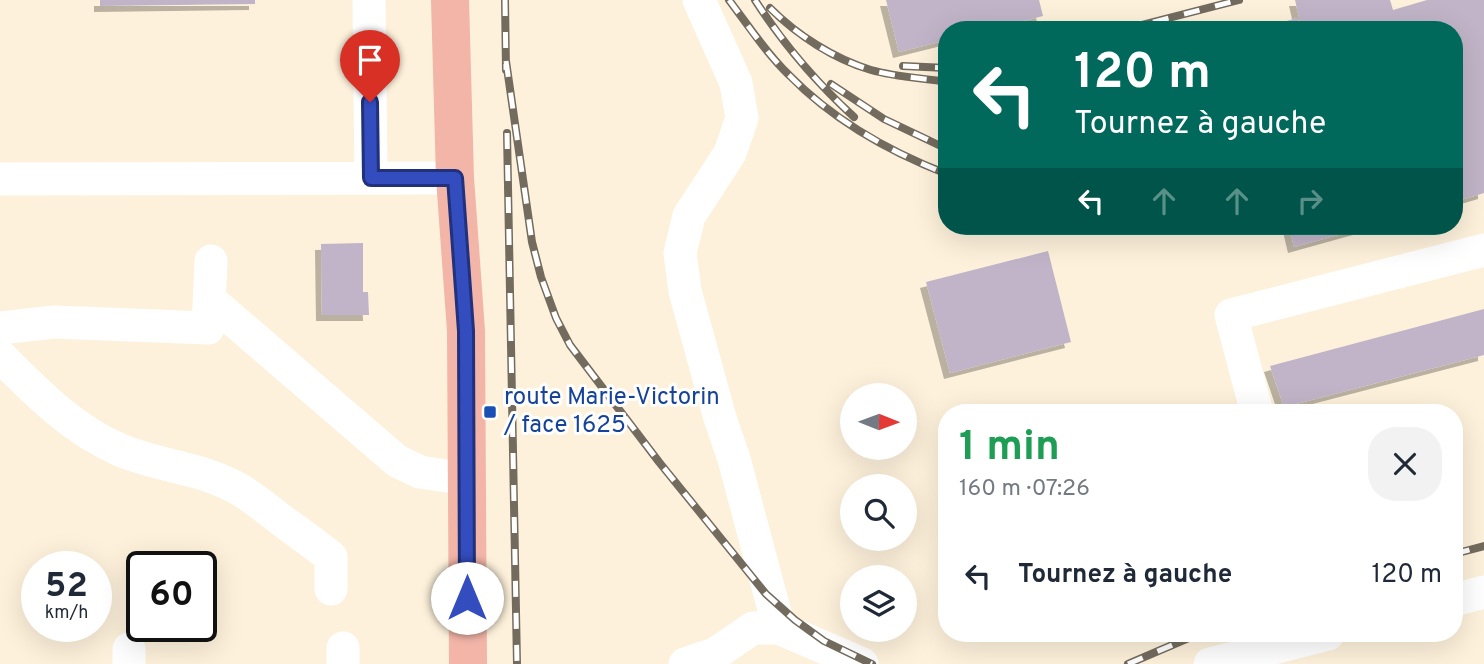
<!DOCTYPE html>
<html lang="fr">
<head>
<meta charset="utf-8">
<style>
  :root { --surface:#fff; --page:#f2f2f3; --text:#1f2937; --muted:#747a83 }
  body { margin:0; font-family:Overpass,sans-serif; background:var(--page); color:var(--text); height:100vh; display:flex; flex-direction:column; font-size:26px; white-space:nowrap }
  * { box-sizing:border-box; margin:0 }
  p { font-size:23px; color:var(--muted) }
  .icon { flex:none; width:38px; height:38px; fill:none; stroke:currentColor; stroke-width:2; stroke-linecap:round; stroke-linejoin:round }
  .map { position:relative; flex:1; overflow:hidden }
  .panel { position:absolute; left:938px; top:404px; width:525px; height:238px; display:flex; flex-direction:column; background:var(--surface); border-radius:28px; box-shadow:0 7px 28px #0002 }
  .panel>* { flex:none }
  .hud { position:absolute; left:938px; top:21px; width:525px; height:214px; border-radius:28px; box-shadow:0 7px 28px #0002; background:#00695c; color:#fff; overflow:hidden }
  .needle { width:46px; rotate:91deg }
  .fabs { position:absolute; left:840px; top:383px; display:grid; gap:14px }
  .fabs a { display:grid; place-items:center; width:77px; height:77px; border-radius:50%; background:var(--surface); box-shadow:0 7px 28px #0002; font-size:35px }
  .speed { position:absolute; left:21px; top:551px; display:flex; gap:14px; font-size:35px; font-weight:700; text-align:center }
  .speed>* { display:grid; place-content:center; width:91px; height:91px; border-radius:50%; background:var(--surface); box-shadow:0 7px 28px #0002; line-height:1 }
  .speed small { font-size:18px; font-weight:400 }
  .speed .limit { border:4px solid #111; border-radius:10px; background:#fff; color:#111 }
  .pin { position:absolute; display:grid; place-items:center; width:60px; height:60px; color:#fff; margin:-72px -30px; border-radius:50% 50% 50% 0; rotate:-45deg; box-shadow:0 0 7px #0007 }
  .pin .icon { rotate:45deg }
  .me { position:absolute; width:77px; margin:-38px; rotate:0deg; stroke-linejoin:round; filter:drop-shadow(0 0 5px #0008) }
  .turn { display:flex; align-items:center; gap:24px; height:147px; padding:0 21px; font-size:32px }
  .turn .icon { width:91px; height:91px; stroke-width:2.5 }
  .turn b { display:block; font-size:49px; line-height:60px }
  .lanes { display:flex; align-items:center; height:66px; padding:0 21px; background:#0003; justify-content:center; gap:35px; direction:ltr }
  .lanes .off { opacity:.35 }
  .round { display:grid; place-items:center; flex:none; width:74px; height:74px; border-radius:28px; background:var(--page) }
  .summary { display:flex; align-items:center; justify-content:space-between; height:119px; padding:0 21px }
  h1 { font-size:42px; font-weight:700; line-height:52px; color:#1e9e55 }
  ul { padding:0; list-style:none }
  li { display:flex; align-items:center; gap:21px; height:105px; padding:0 21px }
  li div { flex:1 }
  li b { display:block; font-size:26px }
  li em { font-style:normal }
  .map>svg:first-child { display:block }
  .building { fill:#c1b4c8; filter:url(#shadow) }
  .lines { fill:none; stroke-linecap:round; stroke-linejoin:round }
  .minor { stroke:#fff; stroke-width:33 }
  .major { stroke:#f2b5a8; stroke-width:38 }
  .rail-casing { stroke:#736b5e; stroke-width:8 }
  .rail { stroke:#fff; stroke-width:5; stroke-dasharray:16; stroke-linecap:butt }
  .route-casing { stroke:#21317c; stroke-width:18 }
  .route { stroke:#334cbe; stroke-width:12 }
  .transit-dot { fill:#1a4fb4; stroke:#fff; stroke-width:2.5 }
  .labels { text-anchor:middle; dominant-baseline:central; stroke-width:6; stroke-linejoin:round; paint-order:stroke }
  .transit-label { font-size:24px; fill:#164399; stroke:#fff; text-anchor:start }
</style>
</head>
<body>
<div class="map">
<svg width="1484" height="664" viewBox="0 0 1484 664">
  <defs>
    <filter id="shadow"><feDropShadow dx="-6" dy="6" stdDeviation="0" flood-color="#0004"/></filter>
  </defs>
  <rect width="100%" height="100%" fill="#fdf1db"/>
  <path class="building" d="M100,0H255V4L100,6Z
    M886,0H1039L1043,16L989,30H947V40L899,52Z
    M1295,0H1390L1393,10L1427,0H1484V193L1454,202V30H1302Z
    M1297,18L1302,30H1261L1260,29Z
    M1289,226H1366V227L1294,247Z
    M363,243V292H368L369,315H322L321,244Z
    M1048,251L1071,342L950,373L926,282Z
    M1484,309V355L1284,407L1270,366Z"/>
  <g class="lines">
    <path class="minor" d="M369,0L371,178
      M699,0L736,83L742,118L730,153L689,216L680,253L685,291L720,418L734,459L779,628
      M0,179L455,178
      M210,300L397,461L420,472L466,479
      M0,328L54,322L208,328L211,261
      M0,356C35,391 72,429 118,449C156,466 198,467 235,487C254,497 270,512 288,525C302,535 317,546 331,557V589
      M1257,413L1231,315L1484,250
      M1454,600L1484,592
      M343,648V664
      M129,649V664
      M685,664L715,654L753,628H779L862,664
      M1210,664L1328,634"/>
    <path class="major" d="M450,0L455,178L466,331L468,664"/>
    <g class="rail-casing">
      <path id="rail" d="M505,0L506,70
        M729,0C748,25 766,53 789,75C832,119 890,152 947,174
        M755,0C782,42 817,83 854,117
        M770,8C797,35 834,59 871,70C896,77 922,78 947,82
        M1122,30L1239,0
        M506,61L532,242L541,277L556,318L570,345L659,462L766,594L795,620L824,641L872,664
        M903,66L947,68
        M831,84L884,119L947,149
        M507,133L517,664
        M1454,554L1484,546
        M1128,664L1198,634"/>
    </g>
    <use href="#rail" class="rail"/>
  </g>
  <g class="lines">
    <g class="route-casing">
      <path id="route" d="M370,102L371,178H455L466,331L467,598"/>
    </g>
    <use href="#route" class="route"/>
  </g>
  <rect class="transit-dot" x="483" y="405" width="14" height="14" rx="3.5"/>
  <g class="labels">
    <g class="transit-label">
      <text x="504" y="398">route Marie-Victorin<tspan x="504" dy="28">/ face 1625</tspan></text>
    </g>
  </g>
</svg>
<div class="fabs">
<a><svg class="needle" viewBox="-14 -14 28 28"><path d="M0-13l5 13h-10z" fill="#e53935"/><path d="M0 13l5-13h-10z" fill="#747a83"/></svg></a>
<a><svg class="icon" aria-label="search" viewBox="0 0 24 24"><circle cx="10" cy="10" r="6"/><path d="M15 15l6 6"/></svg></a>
<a><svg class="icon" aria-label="layers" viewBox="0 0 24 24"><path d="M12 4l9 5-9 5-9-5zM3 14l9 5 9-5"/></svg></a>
</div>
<div class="speed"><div>52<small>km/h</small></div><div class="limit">60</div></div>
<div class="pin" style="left:370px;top:102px;background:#d93025"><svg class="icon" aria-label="arrive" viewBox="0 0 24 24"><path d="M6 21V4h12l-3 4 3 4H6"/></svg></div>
<svg class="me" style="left:467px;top:598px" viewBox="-20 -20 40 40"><circle r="19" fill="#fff"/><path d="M0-13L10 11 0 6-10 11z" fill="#334cbe"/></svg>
<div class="hud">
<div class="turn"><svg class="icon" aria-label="left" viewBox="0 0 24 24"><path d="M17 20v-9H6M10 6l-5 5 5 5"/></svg><div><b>120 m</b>Tournez à gauche</div></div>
<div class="lanes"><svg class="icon" aria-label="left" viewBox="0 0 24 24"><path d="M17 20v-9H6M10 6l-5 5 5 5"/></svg><svg class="icon off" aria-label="ahead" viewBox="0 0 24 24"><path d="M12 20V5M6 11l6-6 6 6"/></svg><svg class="icon off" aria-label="ahead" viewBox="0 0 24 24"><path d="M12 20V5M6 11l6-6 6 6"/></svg><svg class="icon off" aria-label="right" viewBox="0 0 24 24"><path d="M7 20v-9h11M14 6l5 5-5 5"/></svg></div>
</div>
<section class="panel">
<div class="summary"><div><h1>1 min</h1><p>160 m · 07:26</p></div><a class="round"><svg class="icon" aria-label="close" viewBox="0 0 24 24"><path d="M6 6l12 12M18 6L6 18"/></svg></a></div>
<ul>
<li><svg class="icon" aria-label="left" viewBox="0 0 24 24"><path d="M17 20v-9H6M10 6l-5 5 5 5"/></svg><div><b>Tournez à gauche</b></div><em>120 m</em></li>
</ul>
</section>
</div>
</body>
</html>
